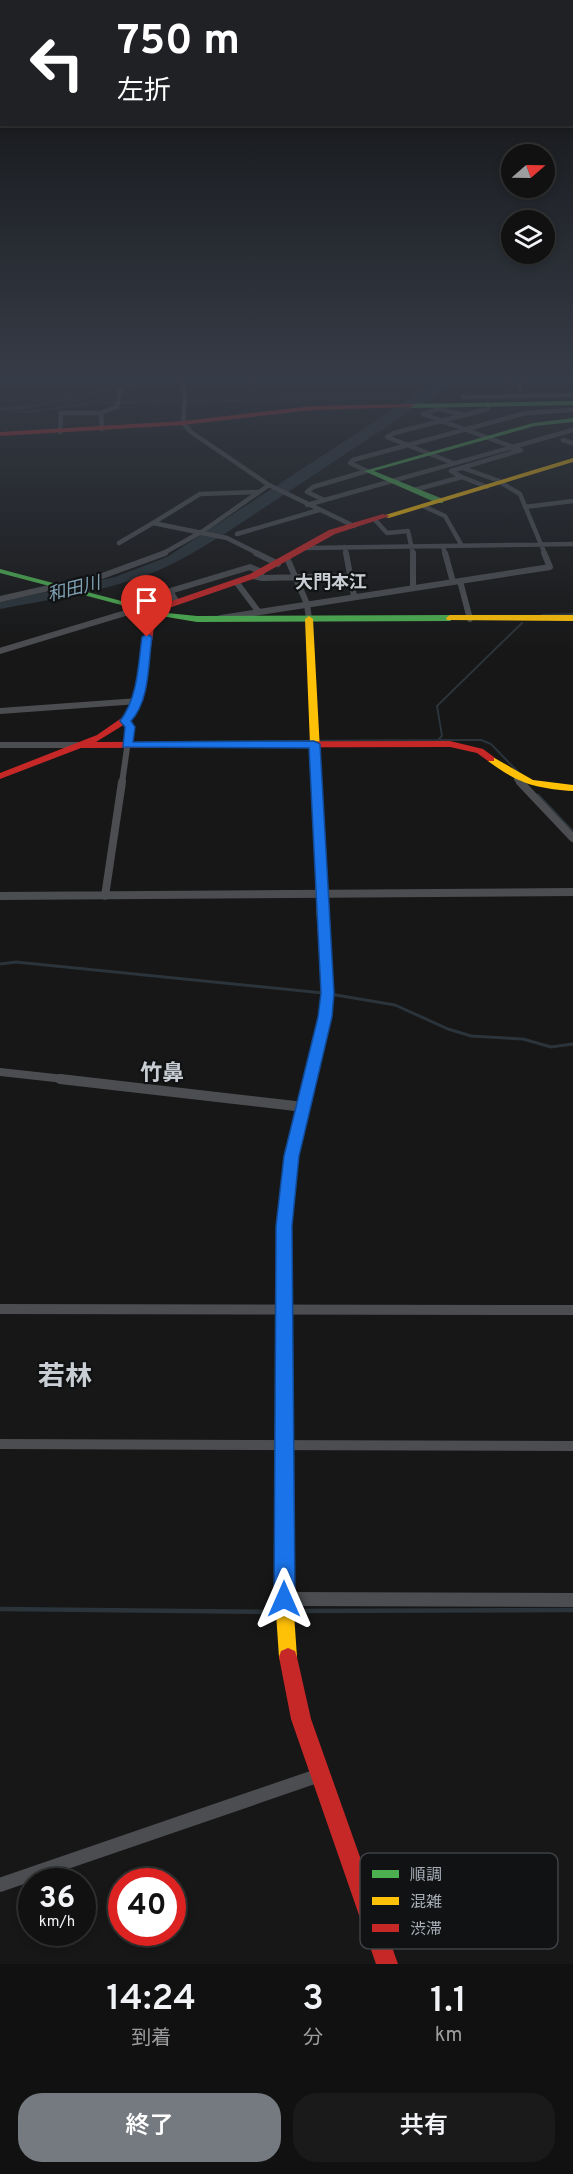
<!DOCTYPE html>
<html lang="ja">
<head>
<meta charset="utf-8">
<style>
  :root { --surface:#111; --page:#1a1a1a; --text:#f1f3f6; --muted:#9c9d9f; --line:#303131; --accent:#757a80 }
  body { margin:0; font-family:Overpass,"Noto Sans JP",sans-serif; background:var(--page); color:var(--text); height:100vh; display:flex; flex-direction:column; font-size:22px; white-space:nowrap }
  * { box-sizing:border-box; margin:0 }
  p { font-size:20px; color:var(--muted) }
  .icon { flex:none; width:33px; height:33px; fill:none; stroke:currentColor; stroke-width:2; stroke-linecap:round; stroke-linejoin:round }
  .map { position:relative; height:1964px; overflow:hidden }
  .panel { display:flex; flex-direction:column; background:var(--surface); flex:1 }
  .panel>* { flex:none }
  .hud { position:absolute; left:0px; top:0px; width:573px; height:126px; box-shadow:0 3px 9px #0003,0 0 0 2px var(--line); background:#202124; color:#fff; overflow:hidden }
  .needle { width:39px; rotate:70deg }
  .buttons { position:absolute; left:501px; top:144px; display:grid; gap:12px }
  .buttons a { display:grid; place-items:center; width:54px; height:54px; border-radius:50%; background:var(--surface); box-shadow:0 3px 9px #0003,0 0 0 2px var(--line); font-size:30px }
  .speed { position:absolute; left:18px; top:1868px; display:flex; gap:12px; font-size:30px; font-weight:700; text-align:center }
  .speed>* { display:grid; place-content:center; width:78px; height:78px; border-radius:50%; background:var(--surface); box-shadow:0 3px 9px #0003,0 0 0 2px var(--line); line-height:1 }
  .speed small { font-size:15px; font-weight:400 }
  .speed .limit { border:9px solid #d22; background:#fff; color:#111 }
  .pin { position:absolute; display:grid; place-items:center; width:51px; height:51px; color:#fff; margin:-62px -26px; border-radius:50% 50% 50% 0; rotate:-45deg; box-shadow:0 0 6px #0007 }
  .pin .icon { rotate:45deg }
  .me { position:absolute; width:66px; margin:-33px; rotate:0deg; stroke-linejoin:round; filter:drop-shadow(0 0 4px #0008) }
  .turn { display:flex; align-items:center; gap:21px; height:126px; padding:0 18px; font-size:27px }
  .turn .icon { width:78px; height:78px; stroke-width:2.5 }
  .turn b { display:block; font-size:42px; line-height:51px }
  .eta { display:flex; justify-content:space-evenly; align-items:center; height:102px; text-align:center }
  .eta b { font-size:36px; font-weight:600; line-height:42px }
  .primary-button { display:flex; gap:12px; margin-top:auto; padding:12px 18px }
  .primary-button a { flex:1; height:69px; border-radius:24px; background:var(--accent); color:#fff; font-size:24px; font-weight:600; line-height:69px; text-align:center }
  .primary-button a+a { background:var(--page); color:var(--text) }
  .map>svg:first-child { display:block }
  .water { fill:#2a343a }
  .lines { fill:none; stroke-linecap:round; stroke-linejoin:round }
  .stream-far3 { stroke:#2a343a; stroke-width:1.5 }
  .stream-far2 { stroke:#2a343a; stroke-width:2 }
  .stream-far1 { stroke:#2a343a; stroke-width:3 }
  .stream { stroke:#2a343a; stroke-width:4.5 }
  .street-far4 { stroke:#4b4d50; stroke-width:4.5 }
  .street-far3 { stroke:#4b4d50; stroke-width:6 }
  .street-far2 { stroke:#4b4d50; stroke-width:8 }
  .street-far1 { stroke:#4b4d50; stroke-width:10 }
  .street { stroke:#4b4d50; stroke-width:14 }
  .fast { fill:#4caf50; fill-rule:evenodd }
  .slow { fill:#ffc107; fill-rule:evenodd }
  .jam { fill:#c62828; fill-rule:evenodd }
  .route { fill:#1a73e8; stroke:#114b97; stroke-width:1.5 }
  .labels { text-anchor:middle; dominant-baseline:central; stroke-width:4.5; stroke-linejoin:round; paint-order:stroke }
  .far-neighbourhood-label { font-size:18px; font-weight:bold; fill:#c9ced4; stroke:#111213 }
  .far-water-label { font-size:18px; font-style:italic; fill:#7fa2b4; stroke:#111213 }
  .neighbourhood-label { font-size:22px; font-weight:bold; fill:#c9ced4; stroke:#111213 }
  .near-neighbourhood-label { font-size:27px; font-weight:bold; fill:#c9ced4; stroke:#111213 }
  .key { fill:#111213; stroke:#3e4145; stroke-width:1.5 }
  .key-label { font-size:16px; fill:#a8afb9 }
</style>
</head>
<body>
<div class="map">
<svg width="573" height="1964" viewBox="0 0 573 1964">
  <rect width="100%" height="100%" fill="#171717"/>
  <path class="water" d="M200,377H216L122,387L18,410H0V407L29,406L138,383Z
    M443,377H462L223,535C201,548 180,561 157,571C108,591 52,599 0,609V602L115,577L167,557Z"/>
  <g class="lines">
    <path class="stream-far3" d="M0,410L30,412L90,403L400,398"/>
    <path class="stream-far2" d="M542,615L573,614
      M440,740H481L491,744L518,772
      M164,742L438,740L442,736L437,706L522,623"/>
    <path class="stream-far1" d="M538,795L573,832
      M0,964L16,962L323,993
      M330,994L395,1005L448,1029L471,1036L523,1039L551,1047L573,1044"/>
    <path class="stream" d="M0,1609L277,1612
      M290,1611L573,1610"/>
    <path class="street-far4" d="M181,377L185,400L183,423L191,432L269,485L354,526
      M467,379L573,380
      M519,380L521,389
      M463,397L573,395
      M101,413L117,407L120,390
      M60,432L61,413H101L102,429
      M563,440L573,443
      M453,463L387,437L394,433L488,409V404
      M463,468L502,482
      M367,471L350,463L353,460L526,413L573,410
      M462,477L451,471L521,450L423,414L438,409L465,415
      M500,482L520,494L545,554
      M414,490L462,477L487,487
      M258,492L200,494L153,523L227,538L259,554
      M324,500L307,492L313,487L367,471
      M307,505L573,430
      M423,506L445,516L462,546
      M525,507L573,501
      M376,521L387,533L408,531L413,554
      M237,534L319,510
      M119,543L153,523
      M443,546L445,554
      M345,547L346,554
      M306,548L573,544
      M162,554L203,531L269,485"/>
    <path class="street-far3" d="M256,553L278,564
      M346,553L354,596
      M413,553V587
      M445,553L453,582
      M287,558L307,604L309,619
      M253,576L262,578L351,576
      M460,581L470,619
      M237,583L258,611
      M0,599L102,576L165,553
      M176,601L170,591L250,567L262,572
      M221,618L550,567L544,553
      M0,651L142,608
      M0,711L138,701
      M0,745H81
      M517,779L521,783
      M122,783L130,727L125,721"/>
    <path class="street-far2" d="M520,782L573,838
      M0,896L573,892
      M105,896L122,782
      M0,1072L73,1080"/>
    <path class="street-far1" d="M60,1079L304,1107
      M0,1309L573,1310
      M0,1444L573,1446"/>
    <path class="street" d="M284,1599L573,1600
      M0,1885L320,1775"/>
    <path class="fast" d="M573,401V405L411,408L408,406L411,404Z
      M573,418V422L535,426L374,471L443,499V503H437L364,471L533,423Z
      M0,569L167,613L197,616L450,615L454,618L450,621L197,622L167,617L0,573Z"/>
    <path class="slow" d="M573,458V462L389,518L382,516Z
      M450,615H573V621L447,620L446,618Z
      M309,616L313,619L329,920L323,923L317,920L305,619Z
      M491,756L533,780L573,785V791C535,788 519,784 488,761V757Z
      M284,1256L289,1257L291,1261L293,1599L297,1657L295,1663L288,1666L281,1663L279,1657L275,1599L277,1261L279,1257Z"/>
    <path class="jam" d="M411,404L414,406L413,407L313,410L183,425L0,436V432L183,421L313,406Z
      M383,514L390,516L335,534L256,578L166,609L155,621L143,701L130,721L96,742L450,741L483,749L494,757V761H488L477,753L450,747L81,748L0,779V773L97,735L123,717L133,701L147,621L160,605L250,574L329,530Z
      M323,917L329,920L333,993L331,1017L299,1156L291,1226V1261L289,1265L284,1266L279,1265L277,1261V1226L285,1156L319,1017L321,993L317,920Z
      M288,1648L295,1651L297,1657L311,1719L398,1964H376L291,1719L279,1657L281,1651Z"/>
  </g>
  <linearGradient id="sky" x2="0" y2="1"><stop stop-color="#0d0d0d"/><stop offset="0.58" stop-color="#363c47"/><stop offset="1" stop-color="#363c47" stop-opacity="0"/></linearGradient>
  <rect width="573" height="652" fill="url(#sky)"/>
  <path class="route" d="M147,634L152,637C148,664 150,700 131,721L135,727L133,742L314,741L320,744L334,993L332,1017L299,1156L292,1226L295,1599L292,1606L284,1609L277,1606L274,1599L276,1226L284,1156L318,1017L321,993L309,748L123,747L125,727L120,721C138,697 138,666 142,637Z"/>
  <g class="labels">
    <g class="far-neighbourhood-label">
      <text x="331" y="583">大門本江</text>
    </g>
    <g class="far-water-label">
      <text transform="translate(74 590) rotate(-14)">和田川</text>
    </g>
    <g class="neighbourhood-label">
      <text x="162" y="1074">竹鼻</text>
    </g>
    <g class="near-neighbourhood-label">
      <text x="65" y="1378">若林</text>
    </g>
  </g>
  <rect x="360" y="1853" width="198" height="96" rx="9" class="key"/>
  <rect x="372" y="1870" width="27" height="8" fill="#4caf50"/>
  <rect x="372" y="1897" width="27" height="8" fill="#ffc107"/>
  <rect x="372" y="1924" width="27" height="8" fill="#c62828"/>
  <g class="key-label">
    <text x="410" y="1880">順調</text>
    <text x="410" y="1907">混雑</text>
    <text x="410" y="1934">渋滞</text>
  </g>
</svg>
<div class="buttons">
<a><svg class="needle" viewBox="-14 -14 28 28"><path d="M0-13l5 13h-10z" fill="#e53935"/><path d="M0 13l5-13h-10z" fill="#9c9d9f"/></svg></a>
<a><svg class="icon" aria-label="layers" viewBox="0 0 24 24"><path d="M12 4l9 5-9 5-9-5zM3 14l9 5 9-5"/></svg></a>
</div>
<div class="speed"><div>36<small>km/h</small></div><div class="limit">40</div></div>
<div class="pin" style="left:147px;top:637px;background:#d93025"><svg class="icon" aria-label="arrive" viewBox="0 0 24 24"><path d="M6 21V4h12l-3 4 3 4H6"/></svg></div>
<svg class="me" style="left:284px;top:1599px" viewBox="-20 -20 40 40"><path d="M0-17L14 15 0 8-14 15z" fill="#1a73e8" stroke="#fff" stroke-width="4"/></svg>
<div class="hud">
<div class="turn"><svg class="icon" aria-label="left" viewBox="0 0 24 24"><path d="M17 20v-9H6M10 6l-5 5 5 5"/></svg><div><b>750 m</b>左折</div></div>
</div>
</div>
<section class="panel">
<div class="eta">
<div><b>14:24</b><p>到着</p></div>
<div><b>3</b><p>分</p></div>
<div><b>1.1</b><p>km</p></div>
</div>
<div class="primary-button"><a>終了</a><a>共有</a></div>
</section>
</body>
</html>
